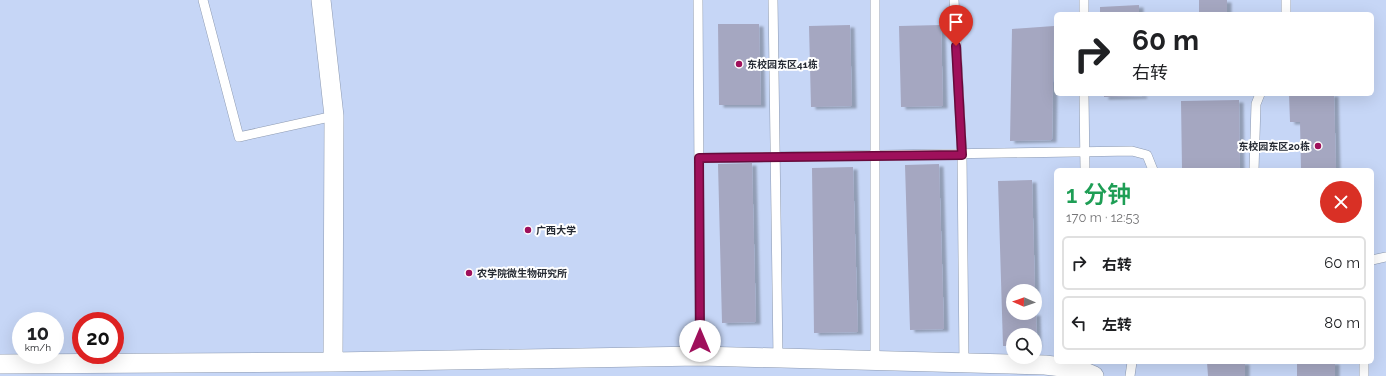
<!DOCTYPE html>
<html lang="zh">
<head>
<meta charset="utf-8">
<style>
  :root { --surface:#fff; --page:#f6f6f6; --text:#202124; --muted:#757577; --line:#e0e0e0 }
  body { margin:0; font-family:Raleway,"Noto Sans SC",sans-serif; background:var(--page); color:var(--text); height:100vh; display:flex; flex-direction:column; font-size:15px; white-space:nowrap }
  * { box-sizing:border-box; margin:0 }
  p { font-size:13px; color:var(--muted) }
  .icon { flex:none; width:22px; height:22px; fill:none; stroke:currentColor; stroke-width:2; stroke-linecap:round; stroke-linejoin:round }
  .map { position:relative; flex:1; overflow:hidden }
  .side { position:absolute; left:1054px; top:168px; width:320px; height:196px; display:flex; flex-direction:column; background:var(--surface); border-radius:6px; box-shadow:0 4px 16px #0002 }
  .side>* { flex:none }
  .hud { position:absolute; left:1054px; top:12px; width:320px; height:84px; border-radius:6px; box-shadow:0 4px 16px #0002; background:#fff; color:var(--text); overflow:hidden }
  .needle { width:26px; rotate:272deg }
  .controls { position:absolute; left:1006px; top:284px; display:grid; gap:8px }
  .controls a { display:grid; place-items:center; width:36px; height:36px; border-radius:50%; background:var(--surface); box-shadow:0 4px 16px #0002; font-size:20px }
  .speed { position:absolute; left:12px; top:312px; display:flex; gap:8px; font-size:20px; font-weight:700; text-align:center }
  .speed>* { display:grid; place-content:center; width:52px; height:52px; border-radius:50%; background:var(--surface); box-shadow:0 4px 16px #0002; line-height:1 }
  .speed small { font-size:10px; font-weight:400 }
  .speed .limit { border:6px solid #d22; background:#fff; color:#111 }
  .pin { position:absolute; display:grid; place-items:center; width:34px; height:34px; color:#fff; margin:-41px -17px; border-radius:50% 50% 50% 0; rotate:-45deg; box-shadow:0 0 4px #0007 }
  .pin .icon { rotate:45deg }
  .me { position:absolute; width:44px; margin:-22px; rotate:0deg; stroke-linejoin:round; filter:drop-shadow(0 0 3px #0008) }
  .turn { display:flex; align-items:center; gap:14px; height:84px; padding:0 12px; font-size:18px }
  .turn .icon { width:52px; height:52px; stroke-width:2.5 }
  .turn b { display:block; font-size:28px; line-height:34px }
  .round { display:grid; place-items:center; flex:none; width:42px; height:42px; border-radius:21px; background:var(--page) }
  .summary { display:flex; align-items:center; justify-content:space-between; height:68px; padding:0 12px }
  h1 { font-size:24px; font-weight:600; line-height:30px; color:#1e9e55 }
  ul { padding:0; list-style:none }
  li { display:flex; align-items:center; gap:12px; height:54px; margin:0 8px 6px; padding:0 4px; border:2px solid var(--line); border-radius:6px }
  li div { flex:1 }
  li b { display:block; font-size:15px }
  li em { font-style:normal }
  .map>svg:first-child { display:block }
  .built { fill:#c6d6f6; fill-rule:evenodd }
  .building { fill:#a5a7c1; filter:url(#shadow) }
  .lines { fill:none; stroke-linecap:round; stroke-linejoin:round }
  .lane-casing { stroke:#8c99b0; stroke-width:10 }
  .street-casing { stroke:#8c99b0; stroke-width:20 }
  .lane { stroke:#fff; stroke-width:9 }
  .street { stroke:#fff; stroke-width:19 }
  .route-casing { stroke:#670a3b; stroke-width:10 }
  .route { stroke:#9f105b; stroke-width:7 }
  .poi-dot { fill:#9f105b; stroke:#fff; stroke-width:1.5 }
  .labels { text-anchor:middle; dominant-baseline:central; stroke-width:4; stroke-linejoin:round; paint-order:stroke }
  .poi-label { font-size:10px; font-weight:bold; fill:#262b34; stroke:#fff; text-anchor:start }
</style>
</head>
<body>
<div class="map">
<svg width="1386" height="376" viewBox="0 0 1386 376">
  <defs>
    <filter id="shadow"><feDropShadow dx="4.5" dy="2.5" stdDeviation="1" flood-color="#0004"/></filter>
  </defs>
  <rect width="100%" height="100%" fill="#d3e1fa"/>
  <path class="built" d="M0,0H1386V376H0ZM1056,14H1372V94H1056ZM1056,170H1372V362H1056ZM1013,291H1035V313H1013ZM21,321H55V355H21ZM81,321H115V355H81ZM1013,335H1035V357H1013Z"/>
  <path class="building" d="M1199,0H1227V14H1199Z
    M1139,5V14H1100V7Z
    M718,24H759L761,105H719Z
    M850,25L852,106L811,107L809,26Z
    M941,25L943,106L901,107L899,26Z
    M1054,26L1052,140L1010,141L1012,29Z
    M1104,94H1142L1143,96L1104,97Z
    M1289,94H1334L1336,170H1301L1300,122H1290Z
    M1239,100L1240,170H1182L1181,101Z
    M752,163L756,322L722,323L718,164Z
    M939,164L944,329L910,330L905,165Z
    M853,167L858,332L814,333L812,168Z
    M1032,180L1035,291H1013V313H1036L1037,345H1035V335H1013V346H1003L998,181Z
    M1207,362H1245V376H1208Z
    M1297,362H1335V376H1297Z"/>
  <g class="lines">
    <g class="lane-casing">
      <path id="lane" d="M203,0L239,137L334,116
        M698,0L700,356
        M773,0L778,358
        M954,0L962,155L964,363
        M1084,0V14
        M1286,14V0
        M1084,94L1085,170
        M699,158L1132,151L1147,155L1153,170
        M1254,170L1256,104L1260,94
        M1372,260L1386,257
        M875,361V0
        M1364,362V376
        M1130,376L1132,362"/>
    </g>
    <g class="street-casing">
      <path id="street" d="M321,0L334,116L333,362
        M0,364L333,362L700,356L1045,365L1078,369L1094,376"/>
    </g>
    <use href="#lane" class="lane"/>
    <use href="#street" class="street"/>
  </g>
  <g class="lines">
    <g class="route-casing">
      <path id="route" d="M700,341L699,158L962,155L956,46"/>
    </g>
    <use href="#route" class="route"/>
  </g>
  <g class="poi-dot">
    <circle cx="739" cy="64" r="4"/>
    <circle cx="1318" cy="146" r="4"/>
    <circle cx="528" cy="230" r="4"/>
    <circle cx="469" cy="273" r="4"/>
  </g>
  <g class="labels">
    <g class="poi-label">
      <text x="747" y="64">东校园东区41栋</text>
      <text x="1310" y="146" text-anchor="end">东校园东区20栋</text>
      <text x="536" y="230">广西大学</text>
      <text x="477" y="273">农学院微生物研究所</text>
    </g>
  </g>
</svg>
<div class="controls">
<a><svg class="needle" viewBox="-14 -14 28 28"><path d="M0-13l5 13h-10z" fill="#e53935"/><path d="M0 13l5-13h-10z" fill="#757577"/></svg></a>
<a><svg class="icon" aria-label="search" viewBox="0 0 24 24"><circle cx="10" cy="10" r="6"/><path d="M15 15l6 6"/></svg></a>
</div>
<div class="speed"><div>10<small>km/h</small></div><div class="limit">20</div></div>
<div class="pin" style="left:956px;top:46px;background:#d93025"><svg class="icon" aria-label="arrive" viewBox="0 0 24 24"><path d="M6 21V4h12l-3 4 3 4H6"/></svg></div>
<svg class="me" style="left:700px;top:341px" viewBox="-20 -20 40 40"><circle r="19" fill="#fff"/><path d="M0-13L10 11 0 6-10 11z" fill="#9f105b"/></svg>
<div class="hud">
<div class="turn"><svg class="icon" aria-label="right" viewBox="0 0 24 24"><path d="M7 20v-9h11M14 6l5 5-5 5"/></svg><div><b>60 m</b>右转</div></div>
</div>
<section class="side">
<div class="summary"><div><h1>1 分钟</h1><p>170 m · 12:53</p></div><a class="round" style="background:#d93025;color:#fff"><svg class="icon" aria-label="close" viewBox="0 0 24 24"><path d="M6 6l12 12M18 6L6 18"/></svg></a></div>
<ul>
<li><svg class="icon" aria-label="right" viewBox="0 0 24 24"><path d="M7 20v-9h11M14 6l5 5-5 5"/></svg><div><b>右转</b></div><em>60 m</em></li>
<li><svg class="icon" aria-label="left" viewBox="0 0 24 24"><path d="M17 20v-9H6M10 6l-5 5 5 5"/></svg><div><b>左转</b></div><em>80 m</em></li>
</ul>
</section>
</div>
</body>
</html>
